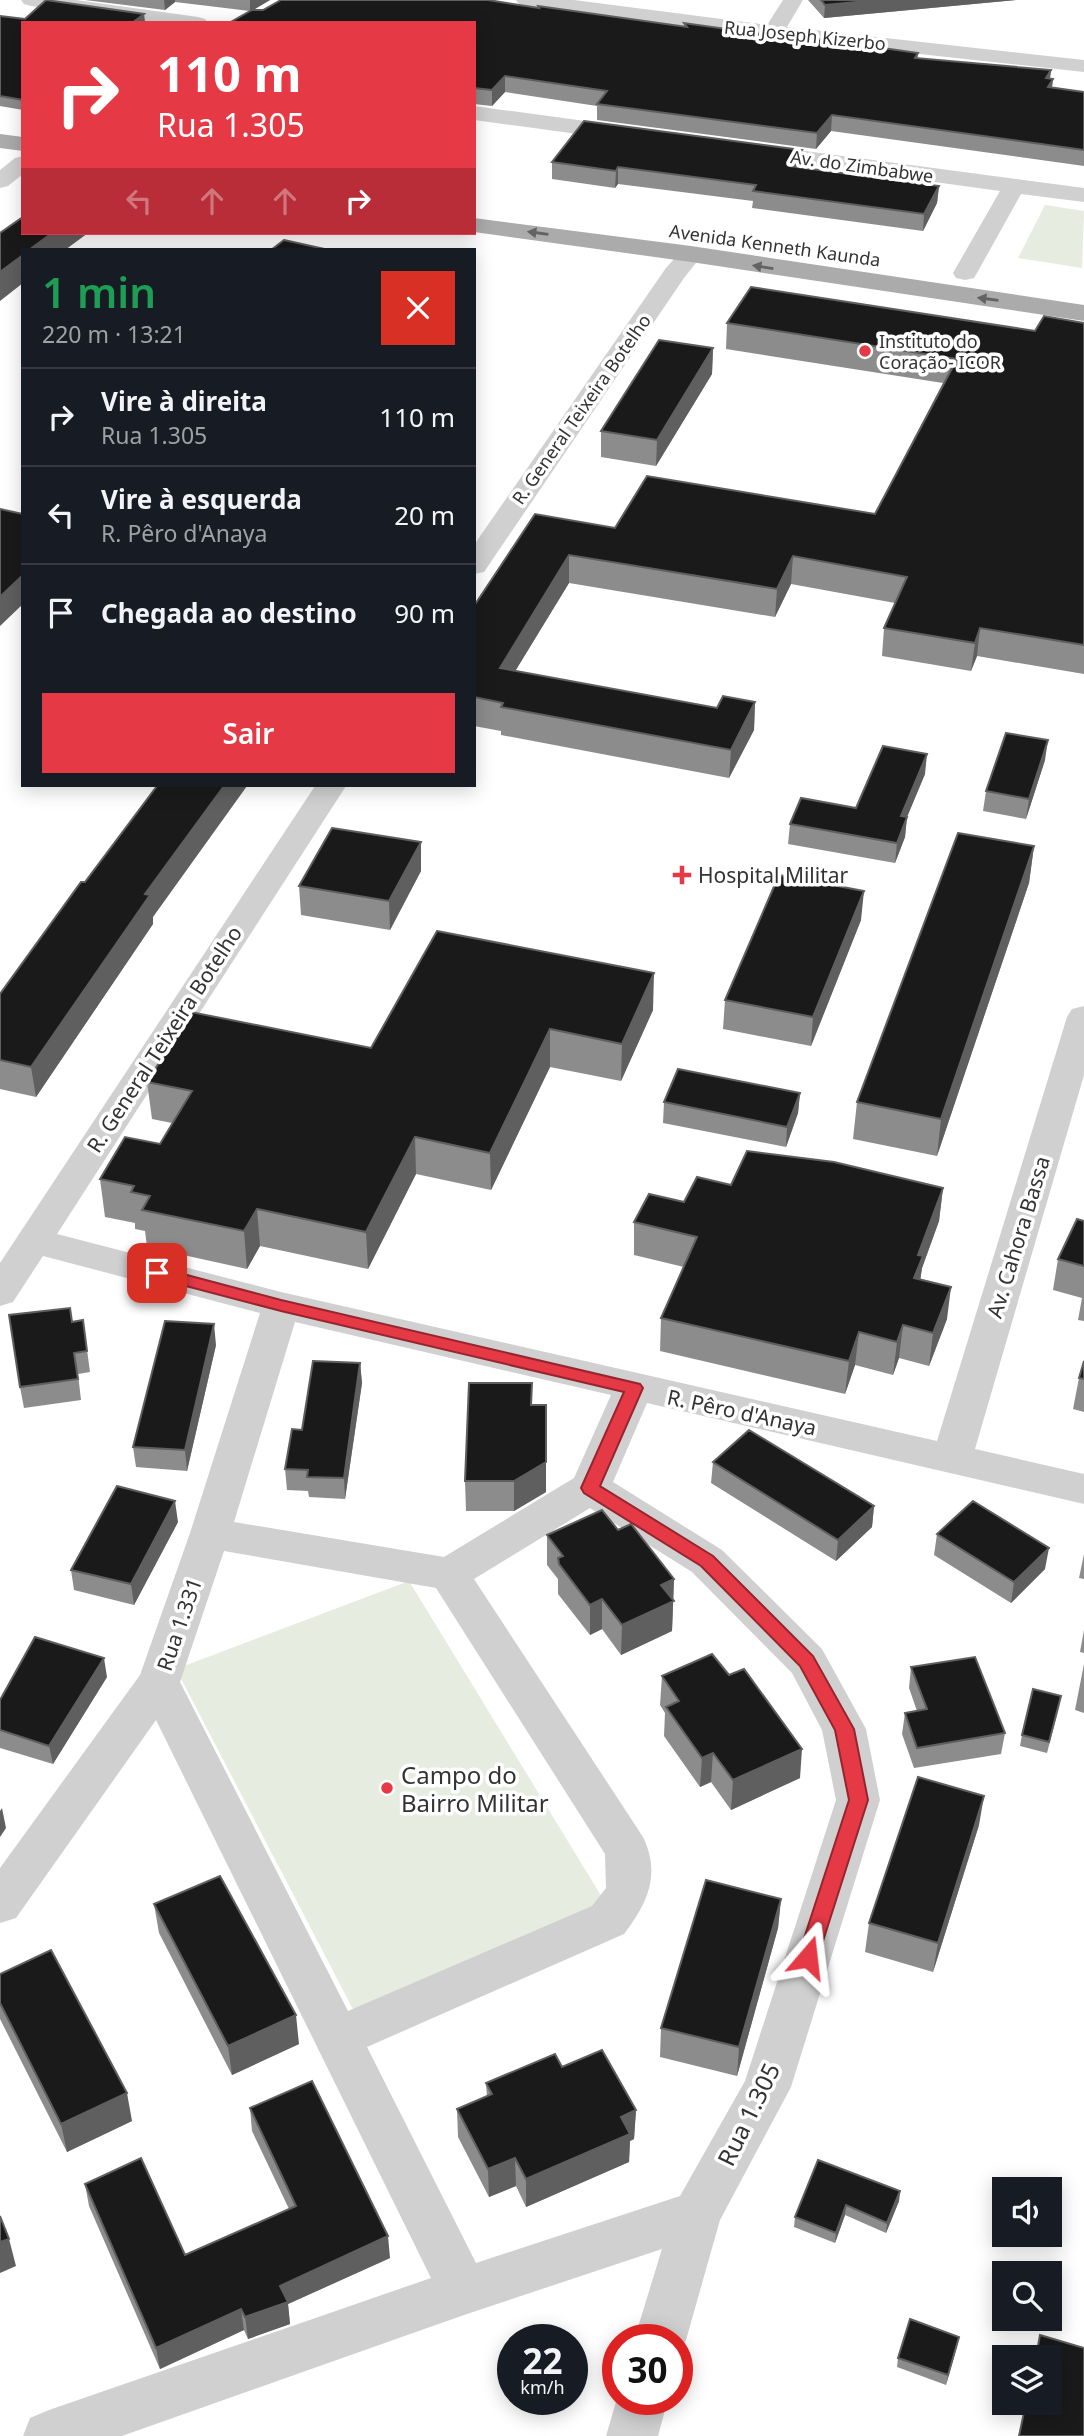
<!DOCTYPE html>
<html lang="pt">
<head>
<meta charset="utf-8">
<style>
  :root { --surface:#171b24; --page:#242831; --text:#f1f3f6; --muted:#9ea1a6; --line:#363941; --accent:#e63946 }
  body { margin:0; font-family:"Noto Sans",sans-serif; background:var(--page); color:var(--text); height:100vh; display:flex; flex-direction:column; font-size:26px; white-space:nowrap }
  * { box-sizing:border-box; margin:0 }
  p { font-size:23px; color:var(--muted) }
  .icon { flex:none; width:38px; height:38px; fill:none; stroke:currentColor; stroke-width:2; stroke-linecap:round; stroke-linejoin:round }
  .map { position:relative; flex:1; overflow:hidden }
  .details { position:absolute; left:21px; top:248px; width:455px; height:539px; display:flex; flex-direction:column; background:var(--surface); border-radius:0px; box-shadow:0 4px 18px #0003 }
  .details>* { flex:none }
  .banner { position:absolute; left:21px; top:21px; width:455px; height:214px; border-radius:0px; box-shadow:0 4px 18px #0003; background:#e63946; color:#fff; overflow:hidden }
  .fabs { position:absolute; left:992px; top:2177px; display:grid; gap:14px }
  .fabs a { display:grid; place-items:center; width:70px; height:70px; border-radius:0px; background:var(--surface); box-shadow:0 4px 18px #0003; font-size:35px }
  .speed { position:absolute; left:497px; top:2324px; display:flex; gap:14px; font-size:35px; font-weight:700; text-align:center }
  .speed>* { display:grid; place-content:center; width:91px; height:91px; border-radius:50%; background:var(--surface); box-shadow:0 4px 18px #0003; line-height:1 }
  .speed small { font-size:18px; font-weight:400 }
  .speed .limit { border:10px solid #d22; background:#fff; color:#111 }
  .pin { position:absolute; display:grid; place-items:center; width:60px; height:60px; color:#fff; margin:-30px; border-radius:14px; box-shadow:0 4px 10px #0006 }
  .me { position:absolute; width:77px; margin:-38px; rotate:17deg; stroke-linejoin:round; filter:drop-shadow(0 0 5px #0008) }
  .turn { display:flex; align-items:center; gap:24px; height:147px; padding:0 21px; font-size:32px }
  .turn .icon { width:91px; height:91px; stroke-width:2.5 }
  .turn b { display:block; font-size:49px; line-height:60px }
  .lanes { display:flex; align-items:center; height:66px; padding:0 21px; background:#0003; justify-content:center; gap:35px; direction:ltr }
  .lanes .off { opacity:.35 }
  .round { display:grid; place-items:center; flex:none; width:74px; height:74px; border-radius:0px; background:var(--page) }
  .summary { display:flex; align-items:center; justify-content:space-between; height:119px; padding:0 21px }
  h1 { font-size:42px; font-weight:600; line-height:52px; color:#1e9e55 }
  .action { display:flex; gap:14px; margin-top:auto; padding:14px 21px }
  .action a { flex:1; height:80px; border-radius:0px; background:var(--accent); color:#fff; font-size:28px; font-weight:600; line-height:80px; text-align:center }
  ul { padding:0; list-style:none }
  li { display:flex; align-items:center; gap:21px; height:98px; padding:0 21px; border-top:2px solid var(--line) }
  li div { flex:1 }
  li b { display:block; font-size:26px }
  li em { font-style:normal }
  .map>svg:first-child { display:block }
  .green { fill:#e6ecdf }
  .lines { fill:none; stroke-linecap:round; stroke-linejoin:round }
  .minor { fill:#d0d0d0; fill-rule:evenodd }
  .major { fill:#ababab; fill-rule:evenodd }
  .wall { fill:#8c8c8c }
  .shaded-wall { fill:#5f5f5f }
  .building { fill:#1a1a1a; stroke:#5f5f5f; stroke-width:2 }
  .oneway { fill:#636363 }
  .route { fill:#e63946; stroke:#96252e; stroke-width:2 }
  .poi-dot { fill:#e63946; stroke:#fff; stroke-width:2.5 }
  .labels { text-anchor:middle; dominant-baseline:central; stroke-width:7; stroke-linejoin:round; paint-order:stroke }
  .far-street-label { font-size:18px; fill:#333; stroke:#fff }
  .far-poi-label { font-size:18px; fill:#333; stroke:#fff; text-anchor:start }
  .poi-label { font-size:21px; fill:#333; stroke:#fff; text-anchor:start }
  .street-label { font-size:21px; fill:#333; stroke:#fff }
  .near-poi-label { font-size:24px; fill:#333; stroke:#fff; text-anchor:start }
  .near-street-label { font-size:24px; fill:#333; stroke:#fff }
</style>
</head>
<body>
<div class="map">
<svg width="1084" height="2436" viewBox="0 0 1084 2436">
  <rect width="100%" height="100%" fill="#fff"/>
  <path class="green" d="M1045,205L1084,211L1082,268L1018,258Z
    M409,1581L608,1907L356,2015L176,1669Z"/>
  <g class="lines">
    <path class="minor" d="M21,0H76L198,17L205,19L208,23H151L31,6L24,4Z
      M516,0H574L767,25L783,0H803L787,27L1084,60V72L773,38L526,6L519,4Z
      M474,106L629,127L637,129L640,134L637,139L629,141L474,120Z
      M753,144L1084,188V202L1021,194L977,273L974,278L965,280L956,278L953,273L1000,191L745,156L742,151L745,146Z
      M23,156V174L8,186L0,188V170L15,158Z
      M691,247L699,249L703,254L684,278L484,572L474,574V545L666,268L683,249Z
      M315,786H346L57,1234L281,1292L937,1441L1067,1017L1072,1009L1084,1006V1075L975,1449L1084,1474V1504L647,1403L613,1482L722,1550L822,1649L866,1729L880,1800L791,2087L720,2220L686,2340L678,2357L677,2340H634L662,2249L464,2315L122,2436H23L30,2418L49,2410L431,2278L156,1720L16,1918L0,1923V1868L140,1675L190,1533L260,1313L43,1256L13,1302L0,1306V1263ZM295,1322L611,1395L574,1478L444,1557L234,1522ZM590,1508L692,1572L792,1673L822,1730L836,1800L745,2081L680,2196L476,2263L367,2047L624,1934C648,1903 661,1874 643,1837L474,1579ZM224,1551L436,1588L605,1854L606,1888L592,1906L348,2011L180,1682Z
      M618,2395V2399H668L658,2436H606Z"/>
    <path class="major" d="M0,134L23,137V151L0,148Z
      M474,218L691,246L1084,305V321L691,262L474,232Z"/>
  </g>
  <path class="wall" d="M85,0H270L253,10L538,8V6L684,27V23L770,35L918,53V59L1051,70L1050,79H1053L1052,87L1084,92V166L831,131L816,149L597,120V106L505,92L492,106L474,104V23L250,11L175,2L165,10Z
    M808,0H1016L824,18Z
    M144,14L145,23H23V110L0,106V16L25,19Z
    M802,150L801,167L939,186L937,203L923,231L752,208L753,201L618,184L615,188L552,179V162Z
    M727,323L1035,331L1084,323V674L977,656L971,671L882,656L884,628L895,603L791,584L775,617L569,583L515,671L717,708L755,702L754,730L729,778L501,735V731L474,726V606L615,528L875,514L943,383L726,349Z
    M713,348L712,374L656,466L601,457V431Z
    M1045,760L1026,819L983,811L986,791Z
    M925,774L907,817L905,837L895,863L788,844L790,824L856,808Z
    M421,842V871L390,930L301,915L299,886Z
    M1034,846L1029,883L937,1156L853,1139L857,1102Z
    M85,882L153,917V924L36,1097L0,1089V994Z
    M861,920L811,1046L723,1029L725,1000Z
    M653,1010L621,1081L550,1067L491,1190L416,1174L368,1269L260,1246L247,1269L147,1247L145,1231L135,1229V1223L105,1217L100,1179L160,1144L172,1123L152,1119L147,1082L371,1048Z
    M800,1093L798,1113L786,1147L663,1123L664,1102Z
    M731,1185L943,1188L939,1221L922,1268L920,1280L947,1319L929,1366L899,1358L893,1375L855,1365L845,1394L660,1351L661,1318L684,1267L634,1255V1222L684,1202Z
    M1084,1221V1321L1078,1320L1082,1298L1053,1290L1058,1259Z
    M70,1308L72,1322L83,1320L90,1372L78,1374L81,1400L24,1408L20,1387Z
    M216,1345L187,1471L136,1467L133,1447Z
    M1084,1361V1412L1073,1409L1079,1378Z
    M360,1363L362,1383L345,1499L309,1497L308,1491L287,1490L285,1469L302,1430Z
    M532,1405L546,1492L514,1511H466L465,1481Z
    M713,1462L874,1506L872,1527L836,1561L711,1483Z
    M178,1522L134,1605L74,1590L71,1570Z
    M618,1530L674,1579L672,1631L621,1655L602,1629L590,1635L558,1594V1579L547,1565V1535Z
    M937,1534L1045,1569L1011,1603L934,1555Z
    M1084,1554V1579L1079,1578Z
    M1084,1630V1653L1080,1652Z
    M1084,1664V1713L1075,1710Z
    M911,1667L1005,1733L1001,1754L914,1768L902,1734L905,1713L917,1711L909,1688Z
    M662,1676L800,1778L731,1810L711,1782L700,1787L664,1736L665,1713L660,1705Z
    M107,1677L53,1764L0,1748V1700Z
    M1059,1707L1047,1753L1020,1746L1022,1735Z
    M979,1825L933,1972L865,1952L869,1923Z
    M781,1899L778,1928L737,2076L660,2057L661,2028Z
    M154,1904L299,2044L232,2075L159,1933Z
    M0,1974L132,2121L67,2152L0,2019Z
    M486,2083L636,2110L634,2139L630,2141L629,2162L526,2207L516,2186L489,2197L458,2137L457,2109L487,2097Z
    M250,2108L390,2258L288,2304L290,2324L248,2339L244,2330L160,2369L89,2206L85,2184L185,2255L289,2209L252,2131Z
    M900,2191L899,2201L886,2233L845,2215L835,2243L794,2227L795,2217Z
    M957,2346L946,2385L897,2367L898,2358Z"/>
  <path class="shaded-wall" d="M164,0H175V2L165,10Z
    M250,0H270L250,12Z
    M878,0H1016L824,18L825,5Z
    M144,14L145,23H132Z
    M1051,70L1049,85L1053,79L1051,95L1046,78Z
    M505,76V92L492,106V90Z
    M475,107L476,123L474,124V108Z
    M832,115L831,131L816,149L817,133Z
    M802,150L801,167L789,166Z
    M618,167V184L615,188L616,171Z
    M939,186L937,203L923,231L924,214Z
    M52,233H88L65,250H29Z
    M23,255V283L0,301V272Z
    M713,348L712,374L656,466L657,440Z
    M569,555V583L500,696V668Z
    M793,556L791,584L775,617L777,589Z
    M23,575V604L0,626V597Z
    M980,628L977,656L971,671L975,643Z
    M755,702L754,730L729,778L731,750Z
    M1048,740L1045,760L1026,819L1029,799Z
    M927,754L925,774L899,836L901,816Z
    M224,786H247L153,917V924L36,1097L31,1067L145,894Z
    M907,817L905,837L895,863L897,843Z
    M421,842V871L390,930L389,901Z
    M1034,846L1029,883L937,1156L941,1119Z
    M864,891L861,920L811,1046L813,1017Z
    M654,973L653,1010L621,1081L622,1044Z
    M550,1029V1067L491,1190L490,1153Z
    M800,1093L798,1113L786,1147L787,1127Z
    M415,1137L416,1174L368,1269L366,1232Z
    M943,1188L939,1221L922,1268L919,1289L914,1278L918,1255Z
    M257,1209L260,1246L247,1269L244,1231Z
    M951,1287L947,1319L929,1366L933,1333Z
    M214,1324L216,1345L187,1471L185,1450Z
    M903,1325L899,1358L893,1375L897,1342Z
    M859,1332L855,1365L845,1394L849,1361Z
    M360,1363L362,1383L345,1499L344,1478Z
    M546,1405V1492L514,1511V1481Z
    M175,1501L178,1522L134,1605L131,1584Z
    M874,1506L872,1527L836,1561L838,1540Z
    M1049,1548L1045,1569L1011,1603L1014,1582Z
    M674,1579L672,1631L621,1655L622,1625L661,1585Z
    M602,1599V1629L590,1635V1605Z
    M104,1658L107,1677L53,1764L49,1746Z
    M802,1749L800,1778L731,1810L733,1780Z
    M713,1753L711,1782L700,1787L702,1758Z
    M984,1796L979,1825L933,1972L938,1943Z
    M2,1808L6,1828L0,1837V1811Z
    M781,1899L778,1928L737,2076L739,2047Z
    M296,2015L299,2044L232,2075L228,2046Z
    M127,2093L132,2121L67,2152L61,2124Z
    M636,2110L634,2139L630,2141L629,2162L526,2207V2179L621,2117Z
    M515,2158L516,2186L489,2197L488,2169Z
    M900,2191L899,2201L886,2233L887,2223Z
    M846,2205L845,2215L835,2243L836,2233Z
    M388,2236L390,2258L288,2304L290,2324L248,2339L245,2317L280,2286Z
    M9,2239L16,2266L0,2273V2242Z
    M241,2309L244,2330L160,2369L156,2348Z
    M959,2337L957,2346L946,2385L948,2375Z"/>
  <path class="building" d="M46,0L144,14L132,23H23V100L0,96V16L25,19Z
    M281,0H488L539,8L538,6L687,27L684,23L770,35L771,32L918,53L915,58L1051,70L1046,78L1053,79L1048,87L1084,92V150L832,115L817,133L597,104L607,91L505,76L492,90L474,88V23H229L252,10H263Z
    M821,0H878L825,5Z
    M584,121L802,150L789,166L939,186L924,214L753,191L756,185L618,167L616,171L552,162Z
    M23,217V233H52L29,250H23V255L0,272V233Z
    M284,240L329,250H271Z
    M751,287L1035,331L1044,316L1084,323V645L980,628L975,643L884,628L907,577L793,556L777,589L569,555L500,668L717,708L723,696L755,702L731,750L501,707L503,703L474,697V606L535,514L615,528L647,476L875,514L957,359L727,323Z
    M659,340L713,348L657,440L601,431Z
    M0,509L23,514V575L0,597Z
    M1006,733L1048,740L1029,799L986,791Z
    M883,746L927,754L901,816L907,817L897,843L790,824L801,798L856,808Z
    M157,786H224L145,894L150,895L31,1067L0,1060V994L81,882H85Z
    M332,828L421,842L389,901L299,886Z
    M958,833L1034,846L941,1119L857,1102Z
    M779,875L864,891L813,1017L725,1000Z
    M437,931L654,973L622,1044L550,1029L490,1153L415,1137L366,1232L257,1209L244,1231L142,1210L150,1196L131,1192L134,1186L100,1179L125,1137L160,1144L192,1091L147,1082L191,1012L371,1048Z
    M678,1069L800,1093L787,1127L664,1102Z
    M747,1151L834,1162L943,1188L918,1255L923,1256L914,1278L951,1287L933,1333L903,1325L897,1342L859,1332L849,1361L661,1318L697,1237L634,1222L649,1194L684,1202L697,1177L731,1185Z
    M1077,1219L1084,1221V1266L1058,1259Z
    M70,1308L72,1322L83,1320L87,1351L74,1353L78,1379L20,1387L9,1315Z
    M165,1321L214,1324L185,1450L133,1447Z
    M313,1361L360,1363L344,1478L307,1477L308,1470L285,1469L292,1429L302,1430Z
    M1084,1361V1379L1079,1378Z
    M469,1383H532L531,1405H546V1462L514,1481H465Z
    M749,1430L874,1506L838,1540L713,1462Z
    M117,1486L175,1501L131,1584L71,1570Z
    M973,1501L1049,1548L1014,1582L937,1534Z
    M602,1510L618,1530L631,1524L674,1579L661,1585L674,1601L622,1625L602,1599L590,1605L559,1564L558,1558L563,1556L547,1535Z
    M35,1637L104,1658L49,1746L0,1730V1700Z
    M712,1654L729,1675L744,1669L802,1749L733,1780L713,1753L702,1758L666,1707L679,1701L662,1676Z
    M975,1657L1005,1733L917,1748L905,1713L927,1709L911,1667Z
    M1033,1689L1061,1696L1049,1742L1022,1735Z
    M918,1777L984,1796L938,1943L869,1923Z
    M220,1876L296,2015L228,2046L154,1904Z
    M706,1880L781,1899L739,2047L661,2028Z
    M51,1950L127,2093L61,2124L0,2003V1974Z
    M602,2050L636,2110L621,2117L630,2134L526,2179L515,2158L488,2169L457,2109L492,2094L486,2083L555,2054L562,2067Z
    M312,2081L388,2236L280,2286L288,2302L245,2317L241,2309L156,2348L85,2184L141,2158L185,2255L296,2206L250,2108Z
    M818,2160L900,2191L887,2223L846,2205L836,2233L795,2217Z
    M0,2216L9,2239L0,2242Z
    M910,2319L959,2337L948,2375L898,2358Z
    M1040,2335L1084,2348V2436H1019L1026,2403H1050V2357H1036Z"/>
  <defs><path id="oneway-solid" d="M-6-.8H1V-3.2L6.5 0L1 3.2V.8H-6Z" transform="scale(1.75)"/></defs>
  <g class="oneway">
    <use href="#oneway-solid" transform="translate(538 233) rotate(-172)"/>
    <use href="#oneway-solid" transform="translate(763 267) rotate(-171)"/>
    <use href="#oneway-solid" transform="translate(988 299) rotate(-172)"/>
  </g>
  <path class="route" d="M157,1267L281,1300L640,1384L643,1388L600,1486L713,1556L813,1656L854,1729L868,1800L816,1963L808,1965L801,1963L798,1957L849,1800L835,1730L800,1666L701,1566L584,1493L581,1488L624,1392L281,1311L152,1277L149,1273Z"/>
  <g class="poi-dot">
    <circle cx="865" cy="351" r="7"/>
    <path d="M678.5 864.5h7v7h7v7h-7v7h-7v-7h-7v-7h7z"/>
    <circle cx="387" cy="1788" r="7"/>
  </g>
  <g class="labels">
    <g class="far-street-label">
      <text transform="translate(805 35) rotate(6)">Rua Joseph Kizerbo</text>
      <text transform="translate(862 166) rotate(8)">Av. do Zimbabwe</text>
      <text transform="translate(775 245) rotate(8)">Avenida Kenneth Kaunda</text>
      <text transform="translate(581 409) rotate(-55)">R. General Teixeira Botelho</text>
    </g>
    <g class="far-poi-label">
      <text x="879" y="341">Instituto do<tspan x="879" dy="21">Coração- ICOR</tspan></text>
    </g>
    <g class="poi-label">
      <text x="698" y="875">Hospital Militar</text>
    </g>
    <g class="street-label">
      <text transform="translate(164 1039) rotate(-57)">R. General Teixeira Botelho</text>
      <text transform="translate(1018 1237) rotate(-73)">Av. Cahora Bassa</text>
      <text transform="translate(742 1412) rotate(12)">R. Pêro d'Anaya</text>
      <text transform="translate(179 1624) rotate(-71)">Rua 1.331</text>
    </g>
    <g class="near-poi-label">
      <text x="401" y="1774">Campo do<tspan x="401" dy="28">Bairro Militar</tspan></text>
    </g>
    <g class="near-street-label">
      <text transform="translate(748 2114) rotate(-64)">Rua 1.305</text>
    </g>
  </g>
</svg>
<div class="fabs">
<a><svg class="icon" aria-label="sound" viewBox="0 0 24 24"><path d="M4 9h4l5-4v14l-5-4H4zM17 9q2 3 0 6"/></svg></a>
<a><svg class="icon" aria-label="search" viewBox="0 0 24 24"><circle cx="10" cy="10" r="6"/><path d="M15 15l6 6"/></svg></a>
<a><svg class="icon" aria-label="layers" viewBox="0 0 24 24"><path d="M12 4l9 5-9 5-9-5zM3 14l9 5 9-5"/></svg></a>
</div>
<div class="speed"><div>22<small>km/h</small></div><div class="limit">30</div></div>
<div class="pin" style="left:157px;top:1273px;background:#d93025"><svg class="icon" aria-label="arrive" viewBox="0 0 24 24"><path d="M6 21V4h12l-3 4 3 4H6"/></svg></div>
<svg class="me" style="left:808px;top:1957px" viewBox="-20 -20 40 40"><path d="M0-17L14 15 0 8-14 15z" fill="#e63946" stroke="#fff" stroke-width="4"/></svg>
<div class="banner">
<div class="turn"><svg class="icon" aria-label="right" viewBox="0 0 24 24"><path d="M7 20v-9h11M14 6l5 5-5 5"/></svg><div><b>110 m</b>Rua 1.305</div></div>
<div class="lanes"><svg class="icon off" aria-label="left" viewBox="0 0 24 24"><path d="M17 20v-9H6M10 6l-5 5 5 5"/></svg><svg class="icon off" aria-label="ahead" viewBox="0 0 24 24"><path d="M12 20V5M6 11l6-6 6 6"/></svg><svg class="icon off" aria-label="ahead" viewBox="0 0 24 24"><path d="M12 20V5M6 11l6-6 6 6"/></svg><svg class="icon" aria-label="right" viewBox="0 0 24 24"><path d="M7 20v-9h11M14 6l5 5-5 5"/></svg></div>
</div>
<section class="details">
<div class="summary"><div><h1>1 min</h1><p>220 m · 13:21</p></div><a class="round" style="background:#d93025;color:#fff"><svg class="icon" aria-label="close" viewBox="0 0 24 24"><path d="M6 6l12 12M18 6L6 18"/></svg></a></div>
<ul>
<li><svg class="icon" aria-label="right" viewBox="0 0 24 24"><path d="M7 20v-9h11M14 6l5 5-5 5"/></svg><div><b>Vire à direita</b><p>Rua 1.305</p></div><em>110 m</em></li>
<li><svg class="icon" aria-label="left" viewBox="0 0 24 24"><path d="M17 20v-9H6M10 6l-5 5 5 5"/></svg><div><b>Vire à esquerda</b><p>R. Pêro d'Anaya</p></div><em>20 m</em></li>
<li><svg class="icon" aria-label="arrive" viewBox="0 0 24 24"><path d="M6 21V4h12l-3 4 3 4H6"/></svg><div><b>Chegada ao destino</b></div><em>90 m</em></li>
</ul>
<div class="action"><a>Sair</a></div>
</section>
</div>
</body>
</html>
